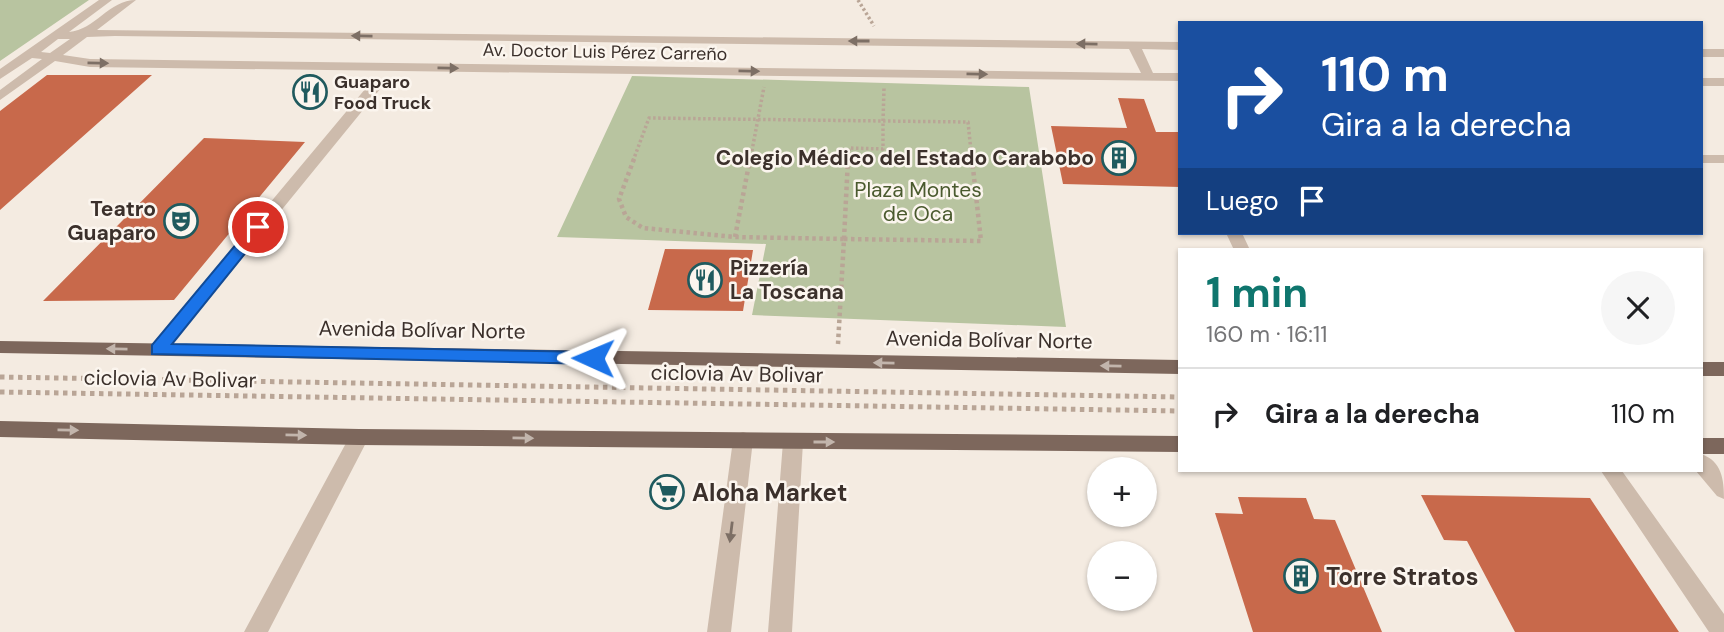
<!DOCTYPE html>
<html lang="es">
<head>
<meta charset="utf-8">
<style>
  :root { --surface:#fff; --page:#f6f6f6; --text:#202124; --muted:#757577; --line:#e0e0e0; --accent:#0f766e }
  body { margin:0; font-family:"DM Sans",sans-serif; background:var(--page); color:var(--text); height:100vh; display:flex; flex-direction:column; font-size:26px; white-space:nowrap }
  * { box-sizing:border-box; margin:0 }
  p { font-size:23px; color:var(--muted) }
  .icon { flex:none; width:38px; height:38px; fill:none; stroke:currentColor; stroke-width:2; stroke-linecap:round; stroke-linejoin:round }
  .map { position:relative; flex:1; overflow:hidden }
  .details { position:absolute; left:1178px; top:248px; width:525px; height:224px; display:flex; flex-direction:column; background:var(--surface); border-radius:0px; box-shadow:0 2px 5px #0004 }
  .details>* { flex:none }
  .guide { position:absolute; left:1178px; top:21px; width:525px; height:214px; border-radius:0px; box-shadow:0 2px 5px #0004; background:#1a4fa0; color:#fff; overflow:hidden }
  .buttons { position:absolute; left:1087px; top:457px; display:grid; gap:14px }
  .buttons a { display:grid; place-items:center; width:70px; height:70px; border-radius:50%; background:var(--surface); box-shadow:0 2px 5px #0004; font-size:35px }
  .pin { position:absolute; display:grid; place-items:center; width:60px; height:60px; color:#fff; margin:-30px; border:4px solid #fff; border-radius:50%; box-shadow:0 2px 7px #0007 }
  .me { position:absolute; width:77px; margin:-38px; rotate:271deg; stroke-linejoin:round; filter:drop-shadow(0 0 5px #0008) }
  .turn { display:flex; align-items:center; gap:24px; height:147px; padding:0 28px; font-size:32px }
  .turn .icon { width:91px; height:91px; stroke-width:2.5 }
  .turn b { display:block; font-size:49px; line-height:60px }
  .then { display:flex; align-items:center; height:66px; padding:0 28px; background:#0003; gap:14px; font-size:26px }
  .round { display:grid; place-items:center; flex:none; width:74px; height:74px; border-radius:37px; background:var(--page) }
  .overview { display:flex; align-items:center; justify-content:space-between; height:119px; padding:0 28px }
  h1 { font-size:42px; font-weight:700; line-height:52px; color:var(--accent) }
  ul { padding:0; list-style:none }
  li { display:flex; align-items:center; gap:21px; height:91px; padding:0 28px; border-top:2px solid var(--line) }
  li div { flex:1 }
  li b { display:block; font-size:26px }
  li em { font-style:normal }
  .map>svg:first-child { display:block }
  .green { fill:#b8c4a0 }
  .building { fill:#c8694b }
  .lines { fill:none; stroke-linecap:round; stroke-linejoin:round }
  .path-far2 { stroke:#b9a596; stroke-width:3.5; stroke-dasharray:2.5 2.5; stroke-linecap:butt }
  .path-far1 { stroke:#b9a596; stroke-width:4.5; stroke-dasharray:3.5 3.5; stroke-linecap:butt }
  .path { stroke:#b9a596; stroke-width:5; stroke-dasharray:4.5 4.5; stroke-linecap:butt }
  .minor { fill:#cdbbac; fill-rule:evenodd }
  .major { fill:#7d675c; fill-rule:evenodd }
  .oneway { fill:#7d6f65 }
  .oneway2 { fill:#c2b5ac }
  .route { fill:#1a73e8; stroke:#114b97; stroke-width:2 }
  .labels { text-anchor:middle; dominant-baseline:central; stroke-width:5; stroke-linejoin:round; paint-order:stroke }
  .far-street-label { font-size:18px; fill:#3b302b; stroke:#fbf5ee }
  .far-poi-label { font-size:18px; font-weight:bold; fill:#3b302b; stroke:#fbf5ee; text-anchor:start }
  .poi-label { font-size:21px; font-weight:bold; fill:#3b302b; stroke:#fbf5ee; text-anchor:end }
  .park-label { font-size:21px; fill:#4a5a2e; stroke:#fbf5ee }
  .street-label { font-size:21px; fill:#3b302b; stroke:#fbf5ee }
  .near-poi-label { font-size:24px; font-weight:bold; fill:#3b302b; stroke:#fbf5ee; text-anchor:start }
</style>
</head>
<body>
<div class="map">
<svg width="1724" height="632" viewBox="0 0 1724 632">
  <rect width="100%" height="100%" fill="#f4ebe1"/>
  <path class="green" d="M0,0H89L0,61Z
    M632,76L1029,87L1066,327L752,315L766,244L557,237Z"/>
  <path class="building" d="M47,75H152L0,210V111Z
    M1118,98L1144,99L1156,132H1180V187L1063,184L1051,126L1127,128Z
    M204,138L305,142L174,300L43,301Z
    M665,249L753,250L743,311L648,310Z
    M1421,495L1590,498L1679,632H1515L1467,541L1444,540Z
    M1238,497L1306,498L1314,519L1335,520L1382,632H1253L1215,513L1243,514Z"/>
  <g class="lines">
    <path class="path-far2" d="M858,0L874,26
      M883,121L968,122L972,161
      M883,121L884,88
      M633,161L649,118L883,121
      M750,161L764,87
      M848,161L849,148L883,149V121"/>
    <path class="path-far1" d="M634,159L619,199L626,217L643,228L735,237L844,239
      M735,237L750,159
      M844,239L981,241L972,159
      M844,239L848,159
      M838,344L844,239"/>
    <path class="path" d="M0,377L1180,397
      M0,392L1180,411"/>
    <path class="minor" d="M99,0H112L69,32C95,30 109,0 136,0L97,30L1180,42V50L1142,49L1153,73H1180V81L90,67L55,61L0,100V90L42,59L32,58L0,79V69ZM115,36L1129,49L1141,73L90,59L63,55L87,37ZM58,39H70L50,53L41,52Z
      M1701,49H1724V57H1701Z
      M1701,78H1724V86H1701Z
      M376,81L382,85L381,88L164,354H152L149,349L152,344L371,82Z
      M1701,155H1724V163H1701Z
      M1226,233H1242L1250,250H1234Z
      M359,429L366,432L369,437L268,632H244L352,432Z
      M743,432L750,434L753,440L731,632H707L733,440L736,434Z
      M793,434L800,436L803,442L792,632H768L783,442L786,436Z
      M1701,454C1722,461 1724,480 1724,499L1717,496L1696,471H1701Z
      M1601,471H1622L1724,614V632H1709Z"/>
    <path class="major" d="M0,341L1180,360V374L0,353Z
      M1701,362H1724V376H1701Z
      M0,421L359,429L1180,436V452L359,445L0,437Z
      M1701,438H1724V454H1701Z"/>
  </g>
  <defs><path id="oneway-solid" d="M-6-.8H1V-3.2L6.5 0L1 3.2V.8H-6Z" transform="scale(1.75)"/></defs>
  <g class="oneway">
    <use href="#oneway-solid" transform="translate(362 36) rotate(-179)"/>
    <use href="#oneway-solid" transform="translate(859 41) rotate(-180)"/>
    <use href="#oneway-solid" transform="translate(1087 44) rotate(-179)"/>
    <use href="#oneway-solid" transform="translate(98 63) rotate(1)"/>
    <use href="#oneway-solid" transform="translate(448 68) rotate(1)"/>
    <use href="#oneway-solid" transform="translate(749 71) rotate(1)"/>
    <use href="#oneway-solid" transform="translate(977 74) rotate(1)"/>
    <use href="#oneway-solid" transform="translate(731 532) rotate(97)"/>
  </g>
  <g class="oneway2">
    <use href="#oneway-solid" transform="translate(117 349) rotate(-179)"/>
    <use href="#oneway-solid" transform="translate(884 363) rotate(-179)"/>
    <use href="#oneway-solid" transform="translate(1111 366) rotate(-179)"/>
    <use href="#oneway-solid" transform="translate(68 430) rotate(1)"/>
    <use href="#oneway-solid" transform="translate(296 435) rotate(1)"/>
    <use href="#oneway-solid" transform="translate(523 438) rotate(1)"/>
    <use href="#oneway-solid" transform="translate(824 442)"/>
  </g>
  <path class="route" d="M258,223L264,224V230L172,344L593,352L601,358L593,364L152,354V345L253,224Z"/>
  <defs>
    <g id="restaurant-ring" transform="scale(1.75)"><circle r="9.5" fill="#fbf5ee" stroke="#1f5a5e" stroke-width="1.5"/><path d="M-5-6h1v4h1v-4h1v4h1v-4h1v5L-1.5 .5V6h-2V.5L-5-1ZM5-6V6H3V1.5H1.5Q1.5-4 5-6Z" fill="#1f5a5e"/></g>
    <g id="building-ring" transform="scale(1.75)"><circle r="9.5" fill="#fbf5ee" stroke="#1f5a5e" stroke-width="1.5"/><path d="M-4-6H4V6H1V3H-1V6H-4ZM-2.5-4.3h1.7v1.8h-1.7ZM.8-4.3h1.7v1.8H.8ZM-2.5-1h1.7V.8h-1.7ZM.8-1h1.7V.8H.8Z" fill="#1f5a5e"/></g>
    <g id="theatre-ring" transform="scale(1.75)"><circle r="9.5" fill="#fbf5ee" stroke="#1f5a5e" stroke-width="1.5"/><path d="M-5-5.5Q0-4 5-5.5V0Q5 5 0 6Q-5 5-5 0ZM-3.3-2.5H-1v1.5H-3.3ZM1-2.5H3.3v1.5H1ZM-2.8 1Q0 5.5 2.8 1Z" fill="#1f5a5e"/></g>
    <g id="supermarket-ring" transform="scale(1.75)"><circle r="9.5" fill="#fbf5ee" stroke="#1f5a5e" stroke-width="1.5"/><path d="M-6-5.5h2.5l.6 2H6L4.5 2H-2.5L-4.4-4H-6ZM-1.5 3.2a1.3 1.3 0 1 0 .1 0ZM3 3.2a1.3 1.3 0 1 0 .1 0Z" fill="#1f5a5e"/></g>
  </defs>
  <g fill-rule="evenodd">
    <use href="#restaurant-ring" x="310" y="92"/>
    <use href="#building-ring" x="1119" y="158"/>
    <use href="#theatre-ring" x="181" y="221"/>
    <use href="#restaurant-ring" x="705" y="280"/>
    <use href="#supermarket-ring" x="667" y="492"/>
    <use href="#building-ring" x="1301" y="576"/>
  </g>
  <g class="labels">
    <g class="far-street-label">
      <text transform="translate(605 52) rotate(1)">Av. Doctor Luis Pérez Carreño</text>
    </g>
    <g class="far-poi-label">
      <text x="334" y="82">Guaparo<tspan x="334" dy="21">Food Truck</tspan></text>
    </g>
    <g class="poi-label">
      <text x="1094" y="158">Colegio Médico del Estado Carabobo</text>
      <text x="156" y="209">Teatro<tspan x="156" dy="24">Guaparo</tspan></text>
      <text x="730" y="268" text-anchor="start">Pizzería<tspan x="730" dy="24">La Toscana</tspan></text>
    </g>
    <g class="park-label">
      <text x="918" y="190">Plaza Montes<tspan x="918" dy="24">de Oca</tspan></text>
    </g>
    <g class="street-label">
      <text transform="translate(422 330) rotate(1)">Avenida Bolívar Norte</text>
      <text transform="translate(989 340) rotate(1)">Avenida Bolívar Norte</text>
      <text transform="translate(737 374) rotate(1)">ciclovia Av Bolivar</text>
      <text transform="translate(170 379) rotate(1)">ciclovia Av Bolivar</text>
    </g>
    <g class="near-poi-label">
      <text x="692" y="492">Aloha Market</text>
      <text x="1326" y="576">Torre Stratos</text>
    </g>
  </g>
</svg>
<div class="buttons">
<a>+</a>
<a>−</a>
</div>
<div class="pin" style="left:258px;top:227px;background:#d93025"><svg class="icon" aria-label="arrive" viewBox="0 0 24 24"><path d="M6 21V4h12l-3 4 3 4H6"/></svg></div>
<svg class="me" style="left:593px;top:358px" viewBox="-20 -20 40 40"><path d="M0-17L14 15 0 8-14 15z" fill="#1a73e8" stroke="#fff" stroke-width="4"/></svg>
<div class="guide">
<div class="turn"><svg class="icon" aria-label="right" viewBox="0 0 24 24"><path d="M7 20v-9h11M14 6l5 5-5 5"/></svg><div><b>110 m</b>Gira a la derecha</div></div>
<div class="then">Luego<svg class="icon" aria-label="arrive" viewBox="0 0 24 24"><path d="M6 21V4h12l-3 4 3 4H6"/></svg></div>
</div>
<section class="details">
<div class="overview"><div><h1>1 min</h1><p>160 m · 16:11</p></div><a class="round"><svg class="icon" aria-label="close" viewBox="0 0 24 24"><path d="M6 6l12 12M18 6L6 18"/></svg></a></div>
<ul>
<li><svg class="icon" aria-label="right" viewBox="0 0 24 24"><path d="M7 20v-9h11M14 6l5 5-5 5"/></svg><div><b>Gira a la derecha</b></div><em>110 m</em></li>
</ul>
</section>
</div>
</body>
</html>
